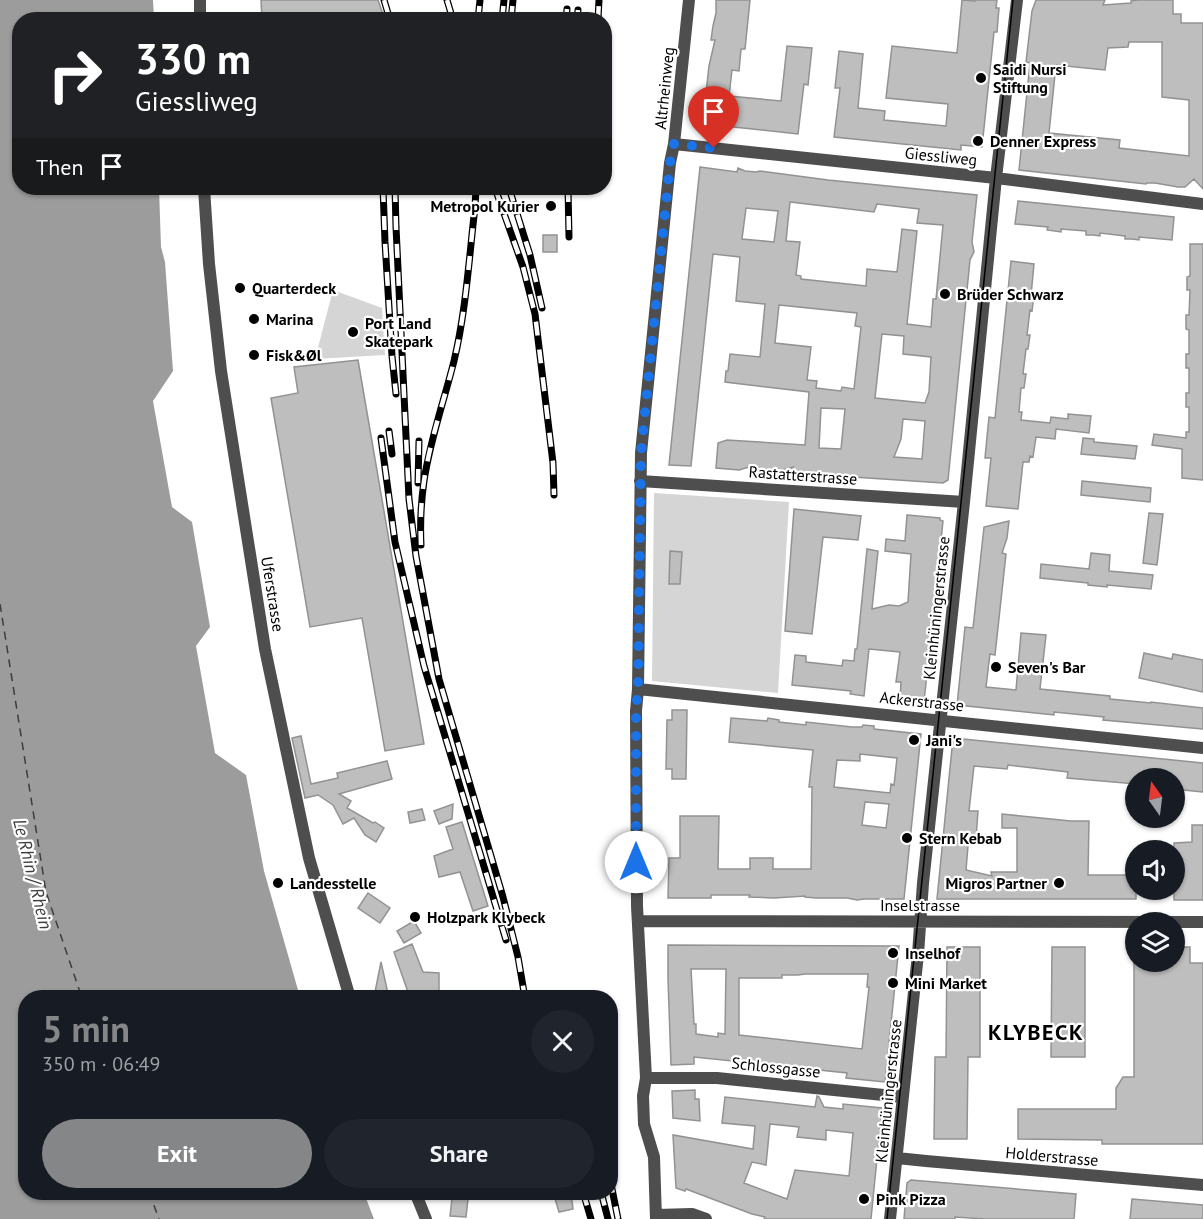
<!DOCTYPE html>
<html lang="en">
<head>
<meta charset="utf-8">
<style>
  :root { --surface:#171b24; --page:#20242c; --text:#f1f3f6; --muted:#9ea1a6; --accent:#858687 }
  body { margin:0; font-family:"PT Sans",sans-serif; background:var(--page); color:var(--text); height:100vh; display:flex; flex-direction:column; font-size:22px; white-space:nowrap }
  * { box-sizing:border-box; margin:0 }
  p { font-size:20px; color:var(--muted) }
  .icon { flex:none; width:33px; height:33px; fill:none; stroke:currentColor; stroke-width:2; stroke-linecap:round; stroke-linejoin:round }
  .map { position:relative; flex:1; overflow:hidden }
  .drawer { position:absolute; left:18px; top:990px; width:600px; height:210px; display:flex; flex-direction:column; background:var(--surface); border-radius:24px; box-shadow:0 2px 4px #0004 }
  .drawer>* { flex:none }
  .top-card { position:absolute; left:12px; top:12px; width:600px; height:183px; border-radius:24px; box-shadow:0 2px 4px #0004; background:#202124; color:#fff; overflow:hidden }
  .needle { width:39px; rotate:346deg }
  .tools { position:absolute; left:1125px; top:768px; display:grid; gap:12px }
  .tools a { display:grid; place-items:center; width:60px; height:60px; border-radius:50%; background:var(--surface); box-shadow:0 2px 4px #0004; font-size:30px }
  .pin { position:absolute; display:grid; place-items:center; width:51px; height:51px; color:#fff; margin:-62px -26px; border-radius:50% 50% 50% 0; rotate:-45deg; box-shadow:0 0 6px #0007 }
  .pin .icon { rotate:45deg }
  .me { position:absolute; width:66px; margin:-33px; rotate:0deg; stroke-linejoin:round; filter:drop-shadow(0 0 4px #0008) }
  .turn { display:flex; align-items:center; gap:21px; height:126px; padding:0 24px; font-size:27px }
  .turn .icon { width:78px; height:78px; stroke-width:2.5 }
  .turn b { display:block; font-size:42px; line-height:51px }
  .then { display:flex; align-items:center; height:57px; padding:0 24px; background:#0003; gap:12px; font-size:22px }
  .round { display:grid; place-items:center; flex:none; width:63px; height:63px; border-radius:32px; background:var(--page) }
  .head { display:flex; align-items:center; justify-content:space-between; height:102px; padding:0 24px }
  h1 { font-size:36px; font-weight:800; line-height:45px; color:var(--accent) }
  .action { display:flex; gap:12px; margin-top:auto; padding:12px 24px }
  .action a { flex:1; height:69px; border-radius:36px; background:var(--accent); color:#fff; font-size:24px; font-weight:800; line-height:69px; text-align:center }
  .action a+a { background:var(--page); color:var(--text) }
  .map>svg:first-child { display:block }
  .green { fill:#d5d5d5 }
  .water { fill:#9c9c9c }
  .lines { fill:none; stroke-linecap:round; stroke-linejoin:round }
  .ferry { stroke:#3d3d3d; stroke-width:1.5; stroke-dasharray:8 6; stroke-linecap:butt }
  .building { fill:#bebebe; stroke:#929292; stroke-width:1.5; fill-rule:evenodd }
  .street { stroke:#4e4e4e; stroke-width:12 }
  .tram { stroke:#000; stroke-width:1.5 }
  .rail-casing { stroke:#000; stroke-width:7 }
  .rail { stroke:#fff; stroke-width:4.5; stroke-dasharray:14; stroke-linecap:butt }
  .route { stroke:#1a73e8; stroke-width:10; stroke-dasharray:0 18 }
  .poi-dot { fill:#000; stroke:#fff; stroke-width:2 }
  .labels { text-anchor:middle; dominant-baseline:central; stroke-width:4.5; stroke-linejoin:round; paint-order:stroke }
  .poi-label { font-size:16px; font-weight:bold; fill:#000; stroke:#fff; text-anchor:start }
  .street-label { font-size:16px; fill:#000; stroke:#fff }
  .water-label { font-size:18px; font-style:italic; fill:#3d3d3d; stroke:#fff }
  .district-label { font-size:22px; font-weight:bold; letter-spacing:1.5px; fill:#000; stroke:#fff }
</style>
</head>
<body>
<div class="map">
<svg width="1203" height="1219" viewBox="0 0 1203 1219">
  <rect width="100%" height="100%" fill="#fff"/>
  <path class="green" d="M333,290L382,308L385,355L315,359Z
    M654,493L789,502L778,693L652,681Z"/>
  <path class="water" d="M0,0H153L154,19L20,20V188H159L161,247L165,262L173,371L153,401L172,507L192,522L210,627L196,646L215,753L246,775L264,871L300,997L26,998V1192L364,1193L374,1219H0Z"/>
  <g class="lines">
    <path class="ferry" d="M0,604L46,892L82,998
      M149,1192L159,1219"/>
  </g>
  <path class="building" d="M261,0H378L385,20H262Z
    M716,0H750L745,49H741L739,71L732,70L729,96L781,101L787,46L812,48L808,85L804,84L798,134L706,124V120H703L709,66L715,40H711L713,26L716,13Z
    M962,0L975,1V0H997L996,8H999L997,32H994L982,147L961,145V150L834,137L840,88H835L839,51L863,54L858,108L885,111L884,120L946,126L948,104L886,98L892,46L957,53Z
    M1036,0H1105L1103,5L1131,3V1L1138,0H1173V14H1181V23H1203V189L1194,179L1185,187H1178L1155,183H1147L1146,184L1019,170L1030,63L1026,62L1032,11ZM1129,42H1162V97L1189,100V156L1119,148L1120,140L1049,133L1056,65L1105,70L1108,48L1128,47Z
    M700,167L737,172L738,168L745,171L756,172L760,171L828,180L977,195L972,242L974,252L970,260L948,480L943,483L793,473V467L775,472L758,471L749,467L739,470L716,468L718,443L727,440L805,445L809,392L725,382L726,371H728L730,354L760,357L765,304L736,301L740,257L713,254L691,466L669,465ZM790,202L874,212L877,204L919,209L917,223L943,225L936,299H933L931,327L907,324L917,231L902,229L897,272L867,269L866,286L801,279V276L796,275L800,242L786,241ZM746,208L778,211L774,242L742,239ZM779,305L857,313L855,326L861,327L854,389L842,387L841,391L816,388L817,381L807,380L811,347L775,343ZM882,334L904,336L903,354L931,357L929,392L925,403L875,398ZM821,408L845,409L841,449L819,448ZM903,419L925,421L922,459L894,457L901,439Z
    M1018,201L1174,217L1172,240L1139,237V240L1132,239H1125V236L1100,233V236L1093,235H1086V231L1061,229V232L1047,230L1048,227L1015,224Z
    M543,235H557V252H543Z
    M1190,244H1203V480L1182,478V449L1152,445L1154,434L1186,438V432H1189V407H1186V393H1189V368H1186V354H1189V330L1186,329V315H1189L1190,290H1187V277L1190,276Z
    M1011,261L1034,264L1031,296L1034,297L1033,303L1032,311L1030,310L1027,335H1030L1028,349H1026L1023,374H1026L1024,388H1021L1019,412H1022L1021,420L1050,423L1051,417L1068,419V414L1091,416L1089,433L1056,429L1055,439L1036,437L1033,457L1030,456L1029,462H1023L1018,509L986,506L991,458H985L987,437L989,417L995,418Z
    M358,360L424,744L385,751L362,618L310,627L271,398L298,393L294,367Z
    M1083,438L1094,439V442L1137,446L1135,459L1081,454Z
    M1082,481L1151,488L1150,502L1081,495Z
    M794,509L861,516L858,540L823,537L812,634L785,631Z
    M1149,513L1163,514L1157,565L1143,563Z
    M907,515L940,518V520L943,521L924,702L900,699L901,682H896L900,652L869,649L864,696L850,694L851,691L792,685L795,655L806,656V662L842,666L843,660L854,661L855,649H857L867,549L878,551L872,609L889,605L899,606L908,602L911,554L885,551L886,539L905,541Z
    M1009,521L1007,538L1002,553L1006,554L995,655L990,654L986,687L1016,690L1021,633L1046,635L1040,689L1110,696V699L1151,703V702L1203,708V729L1103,720L1104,717L1054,712V715L957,705L965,627L973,628L984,527Z
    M670,551L682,552L680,584H669Z
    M1091,553L1110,555L1109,571L1153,575L1151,589L1107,585V587L1088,585V583L1040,578L1041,564L1089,569Z
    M1144,653L1172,659L1173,654L1203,660V692L1139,678Z
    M672,710H687L686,779H672V769H666L667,720H672Z
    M731,718L767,721L768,718L779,720V722L806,725V722L852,727H862L863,725L874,726V729L921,734L904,899H864L857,900L847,898H816L805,897V896L774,898L749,897L750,895H711V898H668L669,858H680V816H719L718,869H750V858H773V869H811L812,787H809L813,750L729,742ZM860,754L897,758L894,785L891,784L890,793L834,787L837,760L860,761ZM865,802L889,804L886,828L862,825Z
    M301,736L311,784L338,778L337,773L387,761L392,779L339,794L351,801L347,808L373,823L375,822L384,828L376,842L365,835L354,818L343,824L333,805L318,795L305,798L292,738Z
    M953,738L1203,763V792L1174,789V778H1136V784L1067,778L1068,772L1008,765L1007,769L974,766L969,811H978L976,838L968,846L966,870L992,876L991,872H1017V828H1002V814L1071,821H1089L1088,875H1136V899H937Z
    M453,804L452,819L439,824L434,811Z
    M422,809L425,820L410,823L408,812Z
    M462,822L488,906L473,911L460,872L439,877L434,856L453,849L446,827Z
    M1192,825H1203V900H1174V843L1192,842Z
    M368,893L390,908L380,923L358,908Z
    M414,921L421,933L404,943L397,931Z
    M412,944L423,972L439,973V998H410L394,952Z
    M668,945L899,946L885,1082L846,1078L847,1073L694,1057V1064L671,1065L668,979ZM691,969H726L725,1034L718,1033V1037L696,1034V1024H694ZM805,974H868L867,987H869L862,1049L739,1035V978H782V975H798Z
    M947,947H980V1057H968L967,1139H934L935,1057H946Z
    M1052,947H1085V1057H1051Z
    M1174,947H1190V963H1203V1144H1102V1140L1018,1139V1109H1116V1088L1123,1077H1134V962H1174Z
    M381,962L389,998H374L376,987Z
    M695,1090V1099H699L700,1121L673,1118L672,1091Z
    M817,1096L819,1097L824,1107L843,1109V1104L882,1108L871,1219H764L765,1217L752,1214L686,1189L685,1191L676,1188L673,1135L753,1149L755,1126L722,1123L725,1097L815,1107ZM770,1124L799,1127L797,1137L826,1140V1130L853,1133L849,1176L795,1170L787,1199L744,1183L752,1162L766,1165Z
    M911,1180L1076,1194L1074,1219H985L955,1217V1219H904L907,1183Z
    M553,1192H568L572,1201L573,1209L559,1212Z
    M452,1198L468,1199L466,1217L450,1216Z
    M1132,1199L1203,1205V1219H1130Z"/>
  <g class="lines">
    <path class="street" d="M200,0V20
      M674,144L996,178L1203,204
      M204,188L209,264L221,371L265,649L309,858L350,998
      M640,481L964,502
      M638,689L1203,748
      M638,921L1203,922
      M646,1078H717L903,1097
      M897,1158L926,1161L1203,1185
      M415,1192L426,1219
      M656,1215L692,1214L706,1219
      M656,1219L654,1157L644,1124L643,1096L646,1078L637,906L636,711L638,689L641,453L670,163L674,144L689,0
      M890,1219L918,954L923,883L964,502L996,178L1017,0"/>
    <path class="tram" d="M887,1219L1013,0"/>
    <g class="rail-casing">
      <path id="rail" d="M384,0L390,20
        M447,0L453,20
        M478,20L480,0
        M502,20L504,0
        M511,20L513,0
        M566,20L567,9
        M577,20L578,10
        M598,20L599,0
        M383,188L385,242L392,356L396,394
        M395,188L396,227L409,499L416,556L439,679L503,897L518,957L525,998
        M495,188L523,267L535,314L553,463L554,495
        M509,188L530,255L542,308
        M568,188L569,237
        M389,431L392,454
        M381,438L395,542L424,666L506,940
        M418,483L419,441
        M421,545C420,524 421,502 424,481C430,440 444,401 454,361C466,311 469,258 475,207L476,188
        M610,1179L618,1219
        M583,1192L591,1219
        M601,1192L608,1219"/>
    </g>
    <use href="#rail" class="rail"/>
  </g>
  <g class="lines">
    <path class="route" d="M636,862V711L638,688L641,453L670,163L674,144L714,148"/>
  </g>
  <g class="poi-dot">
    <circle cx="981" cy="78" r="6"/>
    <circle cx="978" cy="141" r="6"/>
    <circle cx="551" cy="206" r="6"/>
    <circle cx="240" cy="288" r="6"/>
    <circle cx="945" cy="294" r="6"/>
    <circle cx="254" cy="319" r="6"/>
    <circle cx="353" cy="332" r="6"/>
    <circle cx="254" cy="355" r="6"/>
    <circle cx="996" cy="667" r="6"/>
    <circle cx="914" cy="740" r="6"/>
    <circle cx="907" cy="838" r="6"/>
    <circle cx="278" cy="883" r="6"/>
    <circle cx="1059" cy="883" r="6"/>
    <circle cx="415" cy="917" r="6"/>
    <circle cx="893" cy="953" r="6"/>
    <circle cx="893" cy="983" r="6"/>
    <circle cx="864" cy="1199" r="6"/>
  </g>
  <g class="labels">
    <g class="poi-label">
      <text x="993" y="69">Saidi Nursi<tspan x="993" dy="18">Stiftung</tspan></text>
      <text x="990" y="141">Denner Express</text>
      <text x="539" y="206" text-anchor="end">Metropol Kurier</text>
      <text x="252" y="288">Quarterdeck</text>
      <text x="957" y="294">Brüder Schwarz</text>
      <text x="266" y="319">Marina</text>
      <text x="365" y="323">Port Land<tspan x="365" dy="18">Skatepark</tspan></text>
      <text x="266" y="355">Fisk&amp;Øl</text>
      <text x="1008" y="667">Seven's Bar</text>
      <text x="926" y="740">Jani's</text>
      <text x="919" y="838">Stern Kebab</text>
      <text x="290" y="883">Landesstelle</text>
      <text x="1047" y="883" text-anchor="end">Migros Partner</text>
      <text x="427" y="917">Holzpark Klybeck</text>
      <text x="905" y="953">Inselhof</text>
      <text x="905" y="983">Mini Market</text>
      <text x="876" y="1199">Pink Pizza</text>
    </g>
    <g class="street-label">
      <text transform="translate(664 88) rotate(-84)">Altrheinweg</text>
      <text transform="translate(941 156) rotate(6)">Giessliweg</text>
      <text transform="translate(803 475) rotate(4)">Rastatterstrasse</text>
      <text transform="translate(273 594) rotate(81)">Uferstrasse</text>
      <text transform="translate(936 608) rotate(-84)">Kleinhüningerstrasse</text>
      <text transform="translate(922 701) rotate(6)">Ackerstrasse</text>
      <text x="920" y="905">Inselstrasse</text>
      <text transform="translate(776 1067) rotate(6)">Schlossgasse</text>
      <text transform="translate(888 1091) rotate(-84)">Kleinhüningerstrasse</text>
      <text transform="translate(1052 1156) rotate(5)">Holderstrasse</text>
    </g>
    <g class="water-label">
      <text transform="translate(33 874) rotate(76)">Le Rhin / Rhein</text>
    </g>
    <g class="district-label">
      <text x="1036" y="1032">KLYBECK</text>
    </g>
  </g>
</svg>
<div class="tools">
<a><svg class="needle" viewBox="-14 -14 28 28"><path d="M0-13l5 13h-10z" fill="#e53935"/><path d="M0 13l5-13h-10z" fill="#9ea1a6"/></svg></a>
<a><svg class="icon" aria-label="sound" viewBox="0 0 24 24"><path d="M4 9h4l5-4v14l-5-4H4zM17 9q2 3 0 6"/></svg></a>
<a><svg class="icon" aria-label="layers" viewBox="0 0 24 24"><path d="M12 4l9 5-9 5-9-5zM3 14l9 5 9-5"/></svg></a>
</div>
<div class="pin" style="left:714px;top:148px;background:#d93025"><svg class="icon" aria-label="arrive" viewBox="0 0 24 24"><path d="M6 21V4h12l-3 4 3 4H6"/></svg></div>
<svg class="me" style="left:636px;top:862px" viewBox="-20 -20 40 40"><circle r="19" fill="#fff"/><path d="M0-13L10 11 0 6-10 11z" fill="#1a73e8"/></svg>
<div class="top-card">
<div class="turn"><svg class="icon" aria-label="right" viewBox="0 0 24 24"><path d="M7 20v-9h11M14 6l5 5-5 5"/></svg><div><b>330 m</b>Giessliweg</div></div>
<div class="then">Then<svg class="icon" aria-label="arrive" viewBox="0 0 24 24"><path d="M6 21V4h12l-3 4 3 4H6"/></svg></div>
</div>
<section class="drawer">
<div class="head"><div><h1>5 min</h1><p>350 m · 06:49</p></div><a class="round"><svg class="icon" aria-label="close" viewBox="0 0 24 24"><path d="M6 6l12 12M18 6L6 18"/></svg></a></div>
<div class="action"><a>Exit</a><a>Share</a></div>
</section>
</div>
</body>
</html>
